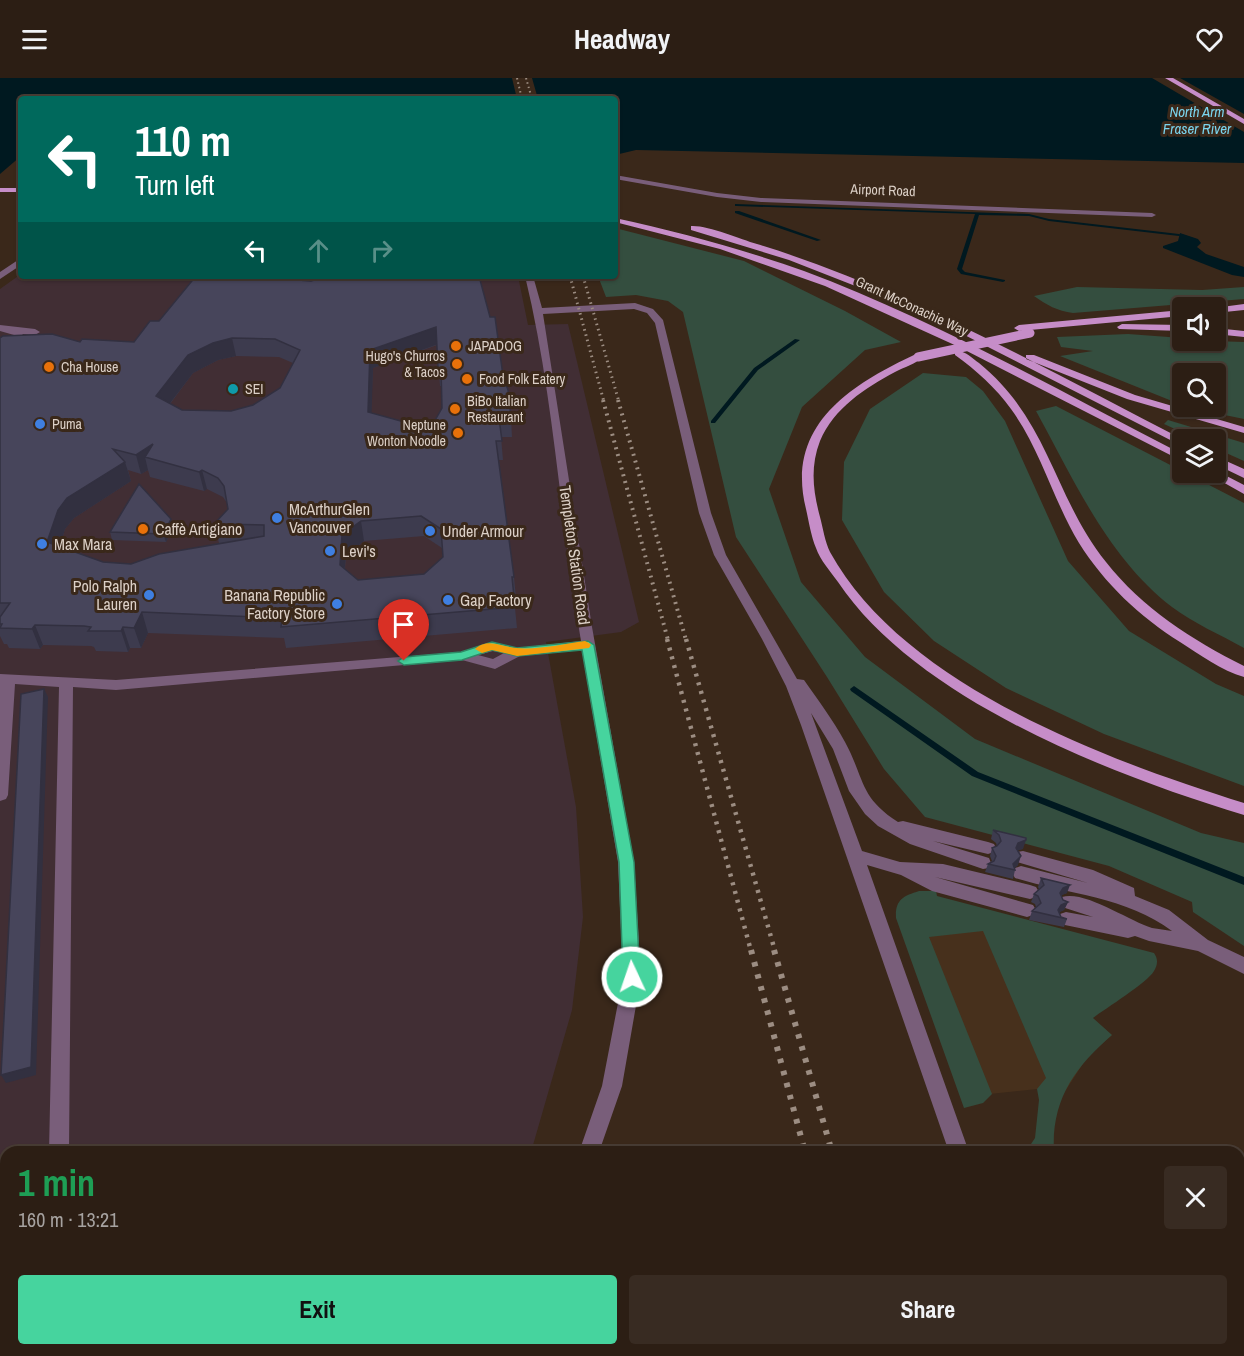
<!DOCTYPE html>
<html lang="en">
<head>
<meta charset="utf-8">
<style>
  :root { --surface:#2c1e14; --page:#382b22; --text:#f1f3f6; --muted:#a6a2a0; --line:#483c34; --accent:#46d49e }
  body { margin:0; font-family:"Archivo Narrow",sans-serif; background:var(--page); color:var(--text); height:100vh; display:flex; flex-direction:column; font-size:22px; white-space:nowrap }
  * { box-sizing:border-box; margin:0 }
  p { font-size:20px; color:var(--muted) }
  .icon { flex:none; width:33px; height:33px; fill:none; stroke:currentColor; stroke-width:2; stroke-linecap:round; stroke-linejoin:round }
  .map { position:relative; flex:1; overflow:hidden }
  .details { position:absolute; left:0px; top:1068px; width:1245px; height:210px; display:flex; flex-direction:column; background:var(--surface); border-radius:18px 18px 0 0; box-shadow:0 2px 4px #0004,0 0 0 2px var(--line) }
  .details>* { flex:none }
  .hud { position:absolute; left:18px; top:18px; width:600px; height:183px; border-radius:6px; box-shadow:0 2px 4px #0004,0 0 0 2px var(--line); background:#00695c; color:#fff; overflow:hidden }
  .tools { position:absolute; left:1172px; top:219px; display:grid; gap:12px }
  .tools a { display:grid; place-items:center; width:54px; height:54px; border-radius:6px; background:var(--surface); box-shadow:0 2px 4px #0004,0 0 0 2px var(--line); font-size:30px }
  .pin { position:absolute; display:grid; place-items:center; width:51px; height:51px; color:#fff; margin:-62px -26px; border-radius:50% 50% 50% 0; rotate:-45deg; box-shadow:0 0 6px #0007 }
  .pin .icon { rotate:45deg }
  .me { position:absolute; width:66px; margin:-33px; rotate:357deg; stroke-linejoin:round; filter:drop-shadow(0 0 4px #0008) }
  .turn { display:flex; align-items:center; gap:21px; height:126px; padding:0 18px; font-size:27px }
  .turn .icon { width:78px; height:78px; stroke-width:2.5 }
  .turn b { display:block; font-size:42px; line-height:51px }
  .lanes { display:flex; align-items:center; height:57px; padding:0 18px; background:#0003; justify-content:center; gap:30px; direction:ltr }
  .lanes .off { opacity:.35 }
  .round { display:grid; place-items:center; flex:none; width:63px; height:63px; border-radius:6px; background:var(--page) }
  .headline { display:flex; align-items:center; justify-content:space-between; height:102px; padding:0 18px }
  h1 { font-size:36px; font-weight:800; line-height:45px; color:#1e9e55 }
  .action { display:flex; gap:12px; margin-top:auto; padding:12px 18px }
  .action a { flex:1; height:69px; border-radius:6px; background:var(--accent); color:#111; font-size:24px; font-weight:800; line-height:69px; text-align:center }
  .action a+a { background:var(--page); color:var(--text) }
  header { display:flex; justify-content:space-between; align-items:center; height:78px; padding:0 18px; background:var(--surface); font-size:27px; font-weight:800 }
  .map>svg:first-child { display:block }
  .commercial { fill:#412e34 }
  .built { fill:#47301c }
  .green { fill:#344e3f }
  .water { fill:#001920 }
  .pier { fill:#3a281a }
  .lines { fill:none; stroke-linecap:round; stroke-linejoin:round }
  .stream { fill:#001920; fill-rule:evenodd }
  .minor { fill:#795e7a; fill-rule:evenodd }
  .major { fill:#c68dc8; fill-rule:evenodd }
  .rail-far4 { stroke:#9c8d82; stroke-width:2; stroke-dasharray:1.5 3; stroke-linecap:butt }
  .rail-far3 { stroke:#9c8d82; stroke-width:3; stroke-dasharray:1.5 4; stroke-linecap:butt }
  .rail-far2 { stroke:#9c8d82; stroke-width:4; stroke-dasharray:2 5; stroke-linecap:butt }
  .rail-far1 { stroke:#9c8d82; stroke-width:4.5; stroke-dasharray:3 6; stroke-linecap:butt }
  .rail { stroke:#9c8d82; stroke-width:6; stroke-dasharray:4.5 8; stroke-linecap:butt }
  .major-bridge { stroke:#c68dc8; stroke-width:9 }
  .wall { fill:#3d3b4e; fill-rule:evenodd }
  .shaded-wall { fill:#323040 }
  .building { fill:#47455b; stroke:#323040; stroke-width:1.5; fill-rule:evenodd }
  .route { fill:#46d49e; stroke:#2e8a67; stroke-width:1.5 }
  .slow { fill:#f59e0b }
  .food-dot { fill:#e8710a; stroke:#3a281a; stroke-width:2 }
  .culture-dot { fill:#0f9aa8; stroke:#3a281a; stroke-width:2 }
  .shop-dot { fill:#3f7fe0; stroke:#3a281a; stroke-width:2 }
  .labels { text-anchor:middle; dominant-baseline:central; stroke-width:6; stroke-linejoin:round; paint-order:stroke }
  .far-street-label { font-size:14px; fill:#dcd0c7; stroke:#3a281a }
  .far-poi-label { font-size:14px; fill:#dcd0c7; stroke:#3a281a; text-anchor:start }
  .far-water-label { font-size:15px; font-style:italic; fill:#7ad4ed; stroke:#3a281a }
  .poi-label { font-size:16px; fill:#dcd0c7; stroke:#3a281a; text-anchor:start }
  .street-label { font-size:16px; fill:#dcd0c7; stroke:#3a281a }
</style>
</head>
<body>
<header><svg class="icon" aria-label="menu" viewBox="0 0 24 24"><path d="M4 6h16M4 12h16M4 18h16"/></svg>Headway<svg class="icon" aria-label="heart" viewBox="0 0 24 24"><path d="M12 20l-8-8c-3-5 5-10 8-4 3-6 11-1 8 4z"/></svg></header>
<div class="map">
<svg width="1244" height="1278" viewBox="0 0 1244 1278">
  <rect width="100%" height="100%" fill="#3a281a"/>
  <path class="commercial" d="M21,196L518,198L528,247L568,246L639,544L621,554L546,564L576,729L583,839L572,932L531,1074H6V1272H446L445,1278H0V211Z"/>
  <path class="built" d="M910,831L1039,864L1092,940L1112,957L1088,978L1066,1012L1037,1011L980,1017Z"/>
  <path class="green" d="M615,150L744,183L845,233L901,264L865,272L802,329L769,411L801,504L865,579L975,661L1201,755L1244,765V868L1193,834L1192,824L1109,788L925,739L884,691L827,599L736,459L683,234L668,223L636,217L606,219L598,198H615Z
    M1077,209L1202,212L1244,209V221L1073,235C1057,233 1047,227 1034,218Z
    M1128,256L1182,260V262L1244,264V341L1186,329L1215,328V296H1182V327L1060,278L1093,273L1061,269L1057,259Z
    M923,295L966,299L983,313L1005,343L1068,483L1129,553L1216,606L1244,618V708L1104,656L1006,610L934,563L884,514L842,442L844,384L870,331Z
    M1056,328L1244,425V570C1221,557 1193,545 1172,529C1108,480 1074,402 1036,333Z
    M1168,342L1244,365V383L1215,370V362L1197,361L1164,346Z
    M919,813H936L937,818L1154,875C1158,881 1158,886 1154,893C1147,905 1106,930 1093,940L1112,957C1075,989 1051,1022 1054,1074H978L1020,1071L1031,1066L1035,1060L1039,1022L1037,1011L1046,1000L983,853L929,859L992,1016L983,1025L964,1030L896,840C895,822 903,818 919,813Z"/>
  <path class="water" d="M0,0H1244V85L636,72L615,77V21H21V78L0,96Z
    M1180,155L1198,161L1201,165L1197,169L1206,176L1244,189V199L1232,197L1163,170V168L1178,163Z"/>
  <path class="pier" d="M512,0H532L538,21H517Z
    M1152,0H1180L1244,36V54Z"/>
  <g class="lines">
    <path class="stream" d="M735,126L1029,136L1049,141L1179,156L1181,157L1179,158L1049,143L1029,138L979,137L962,191L965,194L1005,202V203L1003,204L961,196L957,191L975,136L737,128H735Z
      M735,133H739L821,162L817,163L735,135Z
      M795,261L800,262L758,292L715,345H711V343L754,290Z
      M854,608L978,694L1244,799V807L972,698L851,613L850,611Z"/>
    <path class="minor" d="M615,97L717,115L761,120L1152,135L1156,137L1152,139L761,124L717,119L615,101Z
      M21,180V187L0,201V194Z
      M525,198H533L542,230L635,225L653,231L663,242L711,435L726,477L797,601L804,602C818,622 833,642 845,664C865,701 859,719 898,744L903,743L988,764L994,766L996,770L994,774L988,776L933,763L989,780L991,785L989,790L983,791L910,766L878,748L865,736L849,713L833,671L811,635L862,773L900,784L943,786L1030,807L1036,809L1039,814L1036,819L1030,821L935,799L1033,827L1036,832L1033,837L1027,839L932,813L901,797L867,787L969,1074H949L801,647L786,608L762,561L714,477L699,435L655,245L647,235L634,231L543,236L592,549L634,784L641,899L622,1008L599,1074H579L602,1008L623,899L618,784L582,572L520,578L495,591L462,582L116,612L73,609L69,1074H49L59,609L15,606L8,717L6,721L0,723V596L116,602L461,574L492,564L517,570L581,563C560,442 554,317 525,198ZM493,573L504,575L493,581L478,577Z
      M0,247L35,251L40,254L35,257L23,256L4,279L0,280V271L14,257L0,253Z
      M1023,773L1093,792L1134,810L1135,818L1169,832L1208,862L1244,879V896L1198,873L1149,863L1135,858L1128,860L1060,846L1057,841L1060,836L1066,834L1093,839L1062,829L1059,824L1062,819C1085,812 1129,843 1152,850C1159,851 1165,852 1172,853C1127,819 1067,816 1015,800L1012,795L1015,790L1021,788L1088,805L1017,784L1015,779L1017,774Z
      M24,1272H48V1278H24Z
      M509,1272H533L531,1278H507Z
      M1029,1272H1054L1057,1278H1032Z"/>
    <path class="major" d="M1165,0H1173L1244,41V46Z
      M0,110H21V114H0Z
      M615,140C679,154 742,171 804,193C935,242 1058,312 1182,376V383L959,269L825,208L720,171L615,144Z
      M691,148C708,147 740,161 757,166C907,212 1044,290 1184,362L1182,368L939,244L886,220L789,182L691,152Z
      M1244,226V232L1215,235L1214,230Z
      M1182,232V238L1019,253L1014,250L1019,247Z
      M1122,246L1182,247V253L1119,251L1117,249Z
      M1215,250L1244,253V259L1215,256Z
      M955,273C965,272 972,280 979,285C1050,343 1053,418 1106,484C1142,530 1192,562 1244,588V599C1222,593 1199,576 1180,564C1140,539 1104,505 1079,465C1053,422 1041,372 1011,331C996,310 976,292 955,277Z
      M914,277L923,279C916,286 904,289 895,294C865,310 834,330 820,363C810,389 813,413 820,439C823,450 825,464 830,474C903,607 1106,682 1244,725V737C1112,697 917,622 838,504C831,494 820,482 816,470C811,458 809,444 806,431C785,348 850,307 914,277Z
      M1026,277H1034L1135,317L1244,349V355L1127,321L1026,281Z
      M1215,378L1244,391V400L1215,386Z
      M1215,392L1244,407V416L1205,394H1215Z"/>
    <path class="rail-far4" d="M517,0L522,21
      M526,0L532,21"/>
    <path class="rail-far3" d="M570,198L604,324
      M583,198L619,324"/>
    <path class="rail-far2" d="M603,322L668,562
      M618,322L686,562"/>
    <path class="rail-far1" d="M667,561L751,873
      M686,561L775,873"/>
    <path class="rail" d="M751,872L805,1074
      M774,872L832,1074
      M859,1272L861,1278
      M888,1272L890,1278"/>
    <path class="major-bridge" d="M918,279L1030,255"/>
  </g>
  <path class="wall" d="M311,203L503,298L511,340L512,359H501L503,382H499L514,499L516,520H514L517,550L286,570L284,560L148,555L141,570H130L128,574L96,573L94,569L91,568L43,567L40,571L9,570L7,566H4L0,558V260L80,264H134L159,243ZM437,267L440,308H442V330L430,351L371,335L373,290ZM236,278L279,279L293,285L280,310L253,327L231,333L182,332L170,326L193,295L218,282ZM128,392L141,396L148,392L150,399L204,413L207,411L223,419L227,425L228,431L214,446L219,465L222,466L131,486L103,484L60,468L65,451L74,440L131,403ZM424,458L442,470L443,479L424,496L358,502L345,491L346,477L364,463Z
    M174,448L166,464L112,462L110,454Z
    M993,752L1023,771L1017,772L1018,787L1014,790L1015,792L1013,801L985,794L988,786L992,783L990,778L992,770L997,768L996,765L991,761Z
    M1041,800L1067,815L1061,817L1063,822L1068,824L1064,832L1059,834L1061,839L1067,841L1064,849L1029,842L1032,833L1036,829L1035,826L1031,824L1034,816L1039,811L1038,809Z"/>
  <path class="shaded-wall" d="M436,249L438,266L373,290L371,353L368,334L370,272Z
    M232,260L236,278L218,282L193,295L161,337L156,318L188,277L213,265Z
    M153,366L145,379L148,392L141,396L136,377Z
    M125,384L131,403L74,440L65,451L55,484L47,464L58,432L67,420Z
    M202,392L207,411L204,413L199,394Z
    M171,441L174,448L166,464L163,456Z
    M361,443L364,463L346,477L343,507L340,487L342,457Z
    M142,534L148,555L141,570L134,550Z
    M35,547L43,567L40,571L32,551Z
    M123,549L130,570L128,574L121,553Z
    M44,611L48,619L36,997L6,1005L1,997Z
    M1026,762L1023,771L1015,773L1018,765Z
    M1021,778L1018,787L1013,792V786Z
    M1070,807L1067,815L1060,818V815L1063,810Z
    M1068,824L1064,832L1058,835L1055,840L1061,827Z"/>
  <path class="building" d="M196,198H245L311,203L328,198H479L490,239H495L503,298L508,312L511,340H499L502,363H496L514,499H512L515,529L281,549L282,540L142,534L134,550L123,549L121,553H88L91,549L84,548L35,547L32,551L0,550L2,546H0V539L10,525H0V260L3,258L52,256L80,264L82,261L134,264L150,243H159ZM436,249L438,290H441L442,330L430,351L368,334L370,272ZM232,260L275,261L300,272L280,310L253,327L231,333L182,332L156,318L188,277L213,265ZM153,366L145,379L199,394L202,392L218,400L224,408L228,431L214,446L264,447V458L159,476L131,486L103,484L47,464L58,432L67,420L125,384L113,371L136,377ZM421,438L441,451L443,479L424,496L358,502L340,487L342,457L361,443Z
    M139,406L171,441L163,456L110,454Z
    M44,611L31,989L1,997L21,616Z
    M993,752L1026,760V762L1018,765L1016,770L1021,778L1013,786L1015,792L988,786L994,783L996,778L992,770L997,768L1001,763L999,757Z
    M1041,800L1070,807L1063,810L1060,815L1063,822L1068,824L1061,827L1058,832L1061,839L1067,841L1032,833L1041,825L1038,818L1034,816L1044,807Z"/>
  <path class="route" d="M588,563L594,567L634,784L640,899L638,904L632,906L626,904L623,899L619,784L582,572L517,578L492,572L462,582L404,587L398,583L404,579L461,574L492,564L517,570Z"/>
  <path class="slow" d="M585,563L589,565L591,567L589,570L517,578L492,572L482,575L475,571C488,559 502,569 516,570C538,572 563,566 585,563Z"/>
  <g class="food-dot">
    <circle cx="456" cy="268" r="6"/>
    <circle cx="457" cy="286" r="6"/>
    <circle cx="49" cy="289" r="6"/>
    <circle cx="467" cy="301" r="6"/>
    <circle cx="455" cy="331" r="6"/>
    <circle cx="458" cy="355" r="6"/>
    <circle cx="143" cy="451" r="6"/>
  </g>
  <circle class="culture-dot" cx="233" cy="311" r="6"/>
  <g class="shop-dot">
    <circle cx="40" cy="346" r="6"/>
    <circle cx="277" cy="440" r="6"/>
    <circle cx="430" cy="453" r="6"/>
    <circle cx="42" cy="466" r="6"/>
    <circle cx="330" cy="473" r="6"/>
    <circle cx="149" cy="517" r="6"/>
    <circle cx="448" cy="522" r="6"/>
    <circle cx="337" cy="526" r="6"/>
  </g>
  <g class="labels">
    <g class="far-street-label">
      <text transform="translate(883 112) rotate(2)">Airport Road</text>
      <text transform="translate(912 228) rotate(25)">Grant McConachie Way</text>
    </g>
    <g class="far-poi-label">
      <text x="468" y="268">JAPADOG</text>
      <text x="445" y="278" text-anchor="end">Hugo's Churros<tspan x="445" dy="16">&amp; Tacos</tspan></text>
      <text x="61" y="289">Cha House</text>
      <text x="479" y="301">Food Folk Eatery</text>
      <text x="245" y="311">SEI</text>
      <text x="467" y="323">BiBo Italian<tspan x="467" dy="16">Restaurant</tspan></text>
      <text x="52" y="346">Puma</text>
      <text x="446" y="347" text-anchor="end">Neptune<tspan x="446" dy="16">Wonton Noodle</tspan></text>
    </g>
    <g class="far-water-label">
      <text x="1197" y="33">North Arm<tspan x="1197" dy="17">Fraser River</tspan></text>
    </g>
    <g class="poi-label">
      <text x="289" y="431">McArthurGlen<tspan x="289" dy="18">Vancouver</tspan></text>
      <text x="155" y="451">Caffè Artigiano</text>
      <text x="442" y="453">Under Armour</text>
      <text x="54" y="466">Max Mara</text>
      <text x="342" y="473">Levi's</text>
      <text x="137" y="508" text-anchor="end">Polo Ralph<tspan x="137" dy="18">Lauren</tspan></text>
      <text x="325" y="517" text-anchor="end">Banana Republic<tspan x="325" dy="18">Factory Store</tspan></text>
      <text x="460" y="522">Gap Factory</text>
    </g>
    <g class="street-label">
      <text transform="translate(575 477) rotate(82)">Templeton Station Road</text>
    </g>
  </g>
</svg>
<div class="tools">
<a><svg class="icon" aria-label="sound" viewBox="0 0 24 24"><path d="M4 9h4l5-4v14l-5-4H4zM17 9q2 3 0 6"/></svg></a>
<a><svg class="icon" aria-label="search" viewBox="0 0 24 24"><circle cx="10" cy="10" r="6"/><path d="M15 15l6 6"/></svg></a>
<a><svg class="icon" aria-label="layers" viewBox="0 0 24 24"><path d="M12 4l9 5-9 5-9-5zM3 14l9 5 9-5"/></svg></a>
</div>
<div class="pin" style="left:404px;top:583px;background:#d93025"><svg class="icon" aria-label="arrive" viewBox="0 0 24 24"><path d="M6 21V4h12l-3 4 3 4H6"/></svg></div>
<svg class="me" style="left:632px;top:899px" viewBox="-20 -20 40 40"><circle r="17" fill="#46d49e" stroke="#fff" stroke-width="3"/><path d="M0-11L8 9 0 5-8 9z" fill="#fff"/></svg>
<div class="hud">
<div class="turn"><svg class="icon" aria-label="left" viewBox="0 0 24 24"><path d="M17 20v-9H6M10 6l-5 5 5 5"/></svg><div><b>110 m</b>Turn left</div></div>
<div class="lanes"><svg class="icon" aria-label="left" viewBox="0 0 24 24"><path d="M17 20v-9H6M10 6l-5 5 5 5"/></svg><svg class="icon off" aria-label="ahead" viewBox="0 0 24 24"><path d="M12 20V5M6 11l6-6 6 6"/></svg><svg class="icon off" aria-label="right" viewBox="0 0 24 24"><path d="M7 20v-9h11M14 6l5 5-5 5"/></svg></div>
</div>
<section class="details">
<div class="headline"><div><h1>1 min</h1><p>160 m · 13:21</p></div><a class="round"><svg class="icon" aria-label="close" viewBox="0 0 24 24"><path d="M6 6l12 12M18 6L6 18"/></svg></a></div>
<div class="action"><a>Exit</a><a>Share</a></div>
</section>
</div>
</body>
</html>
